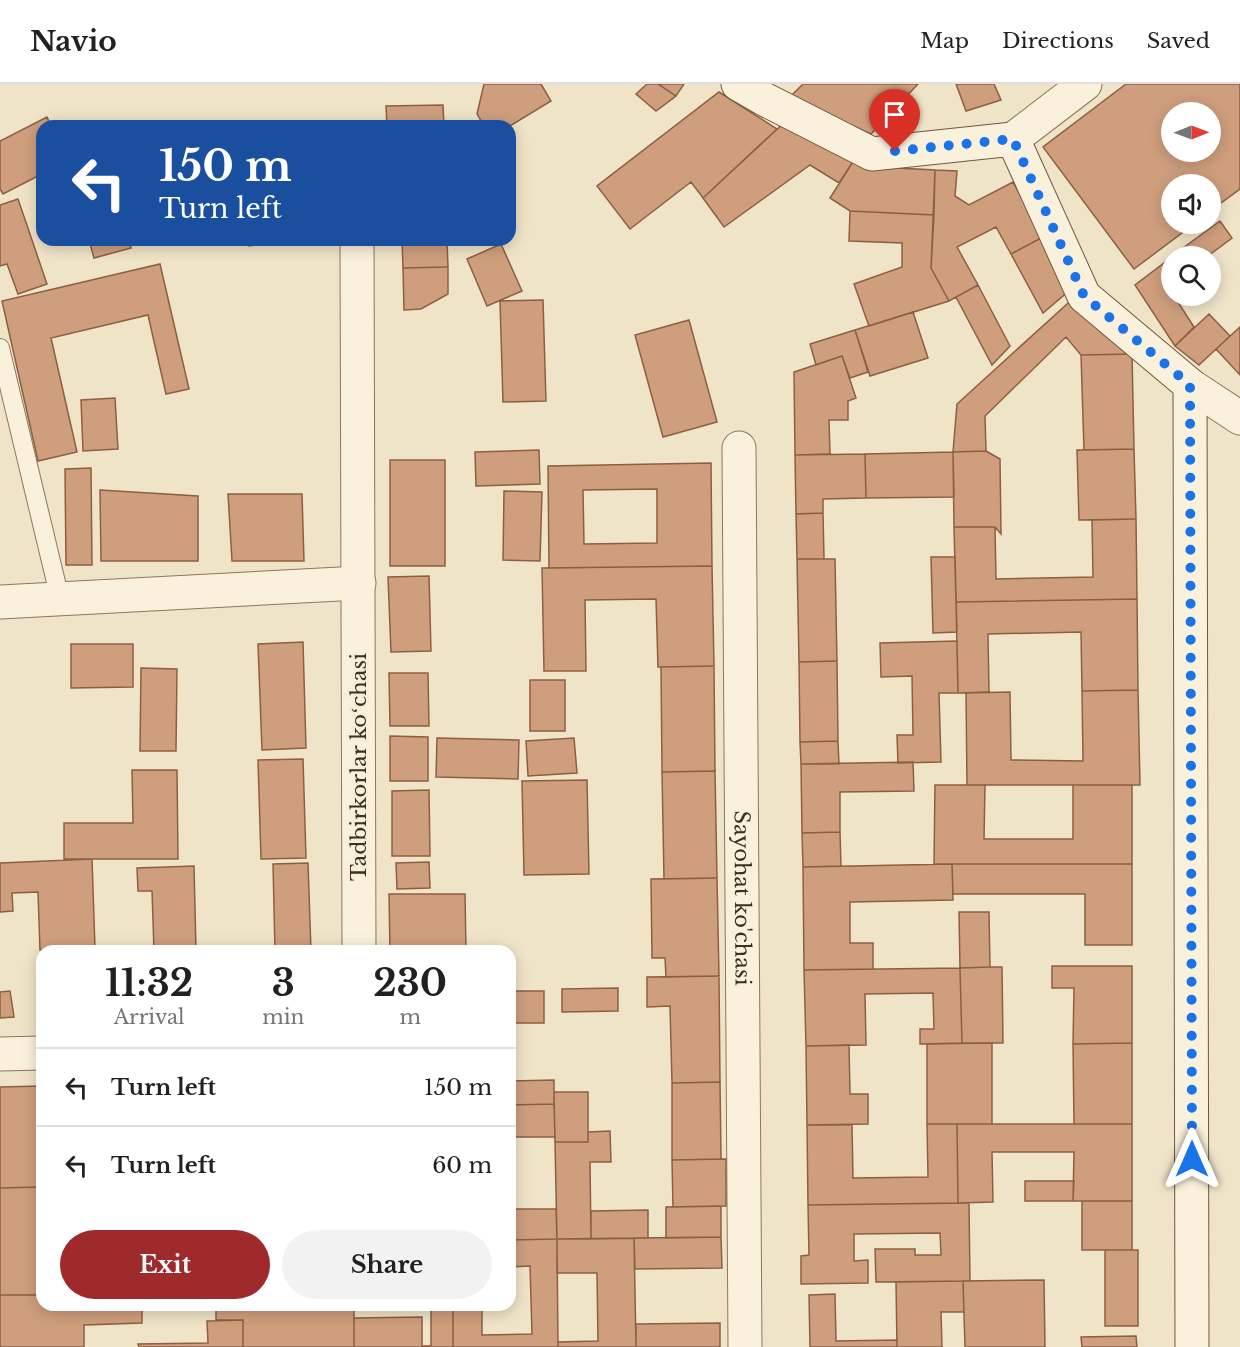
<!DOCTYPE html>
<html lang="en">
<head>
<meta charset="utf-8">
<style>
  :root { --surface:#fff; --page:#f2f2f2; --text:#202124; --muted:#757577; --line:#e0e0e0; --accent:#9e2a2b }
  body { margin:0; font-family:"Libre Baskerville",serif; background:var(--page); color:var(--text); height:100vh; display:flex; flex-direction:column; font-size:22px; white-space:nowrap }
  * { box-sizing:border-box; margin:0 }
  p { font-size:20px; color:var(--muted) }
  .icon { flex:none; width:33px; height:33px; fill:none; stroke:currentColor; stroke-width:2; stroke-linecap:round; stroke-linejoin:round }
  .map { position:relative; flex:1; overflow:hidden }
  .side { position:absolute; left:36px; top:861px; width:480px; height:366px; display:flex; flex-direction:column; background:var(--surface); border-radius:18px; box-shadow:0 3px 15px #0003 }
  .side>* { flex:none }
  .banner { position:absolute; left:36px; top:36px; width:480px; height:126px; border-radius:18px; box-shadow:0 3px 15px #0003; background:#1a4fa0; color:#fff; overflow:hidden }
  .needle { width:39px; rotate:89deg }
  .buttons { position:absolute; left:1161px; top:18px; display:grid; gap:12px }
  .buttons a { display:grid; place-items:center; width:60px; height:60px; border-radius:50%; background:var(--surface); box-shadow:0 3px 15px #0003; font-size:30px }
  .pin { position:absolute; display:grid; place-items:center; width:51px; height:51px; color:#fff; margin:-62px -26px; border-radius:50% 50% 50% 0; rotate:-45deg; box-shadow:0 0 6px #0007 }
  .pin .icon { rotate:45deg }
  .me { position:absolute; width:66px; margin:-33px; rotate:0deg; stroke-linejoin:round; filter:drop-shadow(0 0 4px #0008) }
  .turn { display:flex; align-items:center; gap:21px; height:126px; padding:0 24px; font-size:27px }
  .turn .icon { width:78px; height:78px; stroke-width:2.5 }
  .turn b { display:block; font-size:42px; line-height:51px }
  .eta { display:flex; justify-content:space-evenly; align-items:center; height:102px; text-align:center }
  .eta b { font-size:36px; font-weight:700; line-height:42px }
  .cta { display:flex; gap:12px; margin-top:auto; padding:12px 24px }
  .cta a { flex:1; height:69px; border-radius:36px; background:var(--accent); color:#fff; font-size:24px; font-weight:700; line-height:69px; text-align:center }
  .cta a+a { background:var(--page); color:var(--text) }
  ul { padding:0; list-style:none }
  li { display:flex; align-items:center; gap:18px; height:78px; padding:0 24px; border-top:2px solid var(--line) }
  li div { flex:1 }
  li b { display:block; font-size:22px }
  li em { font-style:normal }
  header { display:flex; align-items:center; gap:36px; box-sizing:border-box; height:84px; padding:0 30px; background:var(--surface); border-bottom:2px solid var(--line) }
  header strong { font-size:28px }
  nav { display:flex; gap:33px; margin-inline-start:auto; font-size:21px }
  .map>svg:first-child { display:block }
  .building { fill:#cf9f7d; stroke:#8d5f41; stroke-width:1.5; fill-rule:evenodd }
  .lines { fill:none; stroke-linecap:round; stroke-linejoin:round }
  .lane-casing { stroke:#8d765c; stroke-width:20 }
  .street-casing { stroke:#8d765c; stroke-width:35 }
  .secondary-casing { stroke:#6f573f; stroke-width:35 }
  .lane { stroke:#faf1dc; stroke-width:18 }
  .street { stroke:#faf1dc; stroke-width:33 }
  .secondary { stroke:#faf1dc; stroke-width:33 }
  .route { stroke:#1a73e8; stroke-width:10; stroke-dasharray:0 18 }
  .labels { text-anchor:middle; dominant-baseline:central; stroke-width:6; stroke-linejoin:round; paint-order:stroke }
  .street-label { font-size:21px; fill:#3d2e20; stroke:#f7eed8 }
</style>
</head>
<body>
<header>
<strong>Navio</strong>
<nav><a>Map</a><a>Directions</a><a>Saved</a></nav>
</header>
<div class="map">
<svg width="1240" height="1263" viewBox="0 0 1240 1263">
  <rect width="100%" height="100%" fill="#f0e4c8"/>
  <path class="building" d="M484,0H541L551,17L510,42H484L477,30Z
    M647,0H658L676,12L656,27L636,10Z
    M658,0H684L676,12Z
    M803,0H918L871,50L789,14Z
    M956,0H994L1001,16L966,27Z
    M1126,0H1240V105L1210,127V100H1172V140H1194L1134,185L1043,63ZM1172,28H1210V68H1172Z
    M719,8L777,45L703,114L691,98L630,145L597,102Z
    M443,21L444,42H387L386,22Z
    M47,33L51,42H42V90L3,110L0,105V57Z
    M786,37L856,73L839,99L810,81L724,143L703,114Z
    M856,73L879,83L935,86L934,131L850,127L830,114Z
    M935,86L957,87L955,112L969,121L1013,98L1043,153L1011,170L996,143L957,163L978,201L949,217L931,184Z
    M18,115L47,200L18,210L7,180L0,182V121Z
    M850,127L934,131L931,184L949,217L869,242L854,200L902,183V159L849,157Z
    M1220,137L1232,154L1208,172H1172Z
    M1043,153L1071,205L1043,229L1011,170Z
    M89,156H129L131,164L94,174Z
    M249,156H296L249,162Z
    M402,156H447L448,183L403,184Z
    M501,160L522,207L487,222L467,175Z
    M1172,173V200L1169,202L1172,207V212H1174L1194,243L1175,262L1135,201Z
    M160,180L189,305L166,310L148,231L51,254L77,368L38,377L2,217Z
    M448,183V210L421,225L404,226L403,184Z
    M978,201L1010,262L992,281L956,213Z
    M1078,210L1132,270L1081,271L1066,253L985,332L986,367L953,368L957,320Z
    M543,216L546,317L503,318L500,217Z
    M913,228L928,274L870,292L855,246Z
    M1209,230L1230,252L1199,281L1175,262Z
    M689,236L717,338L663,353L635,251Z
    M1240,243V291L1216,265Z
    M855,246L868,288L850,294L842,272L816,281L810,260Z
    M1132,270L1134,365L1084,366L1081,271Z
    M842,272L856,314L848,317V336H829L830,370L795,371L794,288Z
    M115,314L118,365L83,367L81,316Z
    M1134,365L1136,435L1079,436L1077,366Z
    M539,366L540,400L476,402L475,368Z
    M986,367L1000,375L1001,450L995,443H954L953,368Z
    M953,368L954,413L866,414L865,370Z
    M865,370L866,414L823,415V429L796,430L795,371Z
    M390,376H445V482H390Z
    M711,379L712,482L549,484L548,382ZM657,405V459L584,460L583,406Z
    M91,384L92,481H66L65,385Z
    M100,406L198,412V477H101Z
    M504,407L542,408L540,477L503,476Z
    M228,410H302L304,477H232Z
    M823,429L824,475H797L796,430Z
    M1136,435L1137,515L956,518L954,443H995L996,495L1093,493L1092,436Z
    M931,473H955L957,548L933,549Z
    M797,475H835L837,577L799,578Z
    M712,482L714,582L658,583L656,515L585,516L586,587H544L542,484Z
    M429,492L431,567L391,568L388,493Z
    M1137,515L1138,606L1082,607L1081,548L988,550L989,608L958,609L956,518Z
    M957,557L958,609H939L941,678L898,679L897,651H913L912,592L881,593L880,559Z
    M303,558L306,664L262,666L258,560Z
    M71,560H133V603L71,604Z
    M837,577L838,657L800,658L799,578Z
    M714,582L715,687L662,688L661,583Z
    M141,584L177,585L176,667H140Z
    M389,589H428L429,642H390Z
    M530,596H565V647H530Z
    M1138,606L1140,701H967L966,609L1010,608L1011,676L1083,677L1082,607Z
    M390,652L428,653V697H390Z
    M437,654L519,656L518,695L436,693Z
    M574,654L577,689L528,692L526,657Z
    M838,657L839,680H801L800,658Z
    M303,675L306,774L261,775L258,676Z
    M913,678L914,707L840,708V748L802,749L801,680Z
    M132,686H177L178,775H64V739H133Z
    M715,687L717,794L664,795L662,688Z
    M587,696L589,790L524,791L522,697Z
    M935,701H985L984,755H1073V701H1132V780H934Z
    M429,706L430,772H392V707Z
    M840,748L841,782L803,783L802,749Z
    M92,775L95,864L40,866L38,808L12,809L13,827L0,828V779Z
    M429,778L430,804L397,805L396,779Z
    M308,779L311,867H275L273,780Z
    M952,780H1132V861H1085V810H953Z
    M952,780L953,816L850,818V859H873V885L804,886L803,783Z
    M194,782L196,867H154L152,807H138L137,784Z
    M717,794L719,892L666,893L665,874H652L651,795Z
    M389,810H465L466,867H390Z
    M959,828H989L990,883L960,884Z
    M1052,882H1132V959L1073,960L1074,904H1052Z
    M990,883H1002L1003,959H962L960,884Z
    M960,884L962,959L920,960V945H934L933,909L865,910L866,961L806,962L804,886Z
    M719,892L720,998L672,999L670,922L647,923V893Z
    M618,904V927L562,928V905Z
    M10,907L14,933L0,934V908Z
    M510,907H544V939H510Z
    M992,959V1040H927V960Z
    M1132,959V1040H1074L1073,960Z
    M849,961L850,1010H868V1040L807,1041L806,962Z
    M554,996V1020L510,1021V997Z
    M720,998L721,1075L672,1076V999Z
    M41,1002L42,1103L0,1104V1003Z
    M554,1008H588V1058H555Z
    M554,1020L555,1053H510V1021Z
    M927,1040H957L958,1119L808,1121L807,1041H852L853,1094L928,1093Z
    M957,1040H1132V1117H1073L1074,1068H992L993,1118L958,1119Z
    M610,1047L611,1078H590L591,1155H557L555,1058H588V1048Z
    M726,1075V1122L673,1123L672,1076Z
    M1025,1097H1074L1073,1117H1025Z
    M42,1103V1211H0V1104Z
    M1082,1117H1132V1166H1082Z
    M969,1119L970,1197L876,1198L875,1165H915V1171H941L940,1149L854,1150V1177L868,1176V1199L801,1200V1172L809,1171L808,1121Z
    M721,1122V1153L666,1154V1123Z
    M510,1125H556L557,1155L510,1156Z
    M648,1126V1154L591,1155V1127Z
    M721,1153L722,1184L635,1185L634,1154Z
    M634,1154L636,1263H558V1258L598,1257L597,1189H557V1155Z
    M557,1155L558,1263H453V1221H482V1251L532,1250L530,1182L510,1183V1156Z
    M1105,1166H1138V1242H1105Z
    M1044,1196L1045,1263H965L963,1197Z
    M963,1197L964,1228H941L942,1263H897L896,1198Z
    M835,1210L836,1257L897,1256V1263H810L809,1211Z
    M0,1211H42V1221H142V1239L84,1241V1263H0Z
    M216,1221H354V1263H243V1236H216Z
    M431,1221H453V1263H354V1234L422,1233V1262H431Z
    M243,1236V1263H139L138,1260L208,1259L207,1237Z
    M720,1239V1263H636V1240Z
    M1136,1252L1137,1263H1082L1081,1253Z"/>
  <g class="lines">
    <g class="lane-casing">
      <path id="lane" d="M0,264L60,515"/>
    </g>
    <g class="street-casing">
      <g id="street">
        <path d="M1013,55L1085,0"/>
        <path d="M357,156L359,867"/>
        <path d="M1190,301L1240,334"/>
        <path id="s1" d="M739,364L745,1263"/>
        <path d="M0,518L359,499"/>
        <path d="M0,970L42,969"/>
      </g>
    </g>
    <g class="secondary-casing">
      <path id="secondary" d="M738,0L764,15L872,70L1013,55L1084,212L1190,301L1192,1263"/>
    </g>
    <use href="#lane" class="lane"/>
    <use href="#street" class="street"/>
    <use href="#secondary" class="secondary"/>
  </g>
  <g class="lines">
    <path class="route" d="M895,67L1013,55L1084,212L1190,301L1192,1075"/>
  </g>
  <g class="labels">
    <g class="street-label">
      <text transform="translate(359 683) rotate(-90)">Tadbirkorlar koʻchasi</text>
      <text stroke="none"><textPath href="#s1" startOffset="450">Sayohat ko'chasi</textPath></text>
    </g>
  </g>
</svg>
<div class="buttons">
<a><svg class="needle" viewBox="-14 -14 28 28"><path d="M0-13l5 13h-10z" fill="#e53935"/><path d="M0 13l5-13h-10z" fill="#757577"/></svg></a>
<a><svg class="icon" aria-label="sound" viewBox="0 0 24 24"><path d="M4 9h4l5-4v14l-5-4H4zM17 9q2 3 0 6"/></svg></a>
<a><svg class="icon" aria-label="search" viewBox="0 0 24 24"><circle cx="10" cy="10" r="6"/><path d="M15 15l6 6"/></svg></a>
</div>
<div class="pin" style="left:895px;top:67px;background:#d93025"><svg class="icon" aria-label="arrive" viewBox="0 0 24 24"><path d="M6 21V4h12l-3 4 3 4H6"/></svg></div>
<svg class="me" style="left:1192px;top:1075px" viewBox="-20 -20 40 40"><path d="M0-17L14 15 0 8-14 15z" fill="#1a73e8" stroke="#fff" stroke-width="4"/></svg>
<div class="banner">
<div class="turn"><svg class="icon" aria-label="left" viewBox="0 0 24 24"><path d="M17 20v-9H6M10 6l-5 5 5 5"/></svg><div><b>150 m</b>Turn left</div></div>
</div>
<section class="side">
<div class="eta">
<div><b>11:32</b><p>Arrival</p></div>
<div><b>3</b><p>min</p></div>
<div><b>230</b><p>m</p></div>
</div>
<ul>
<li><svg class="icon" aria-label="left" viewBox="0 0 24 24"><path d="M17 20v-9H6M10 6l-5 5 5 5"/></svg><div><b>Turn left</b></div><em>150 m</em></li>
<li><svg class="icon" aria-label="left" viewBox="0 0 24 24"><path d="M17 20v-9H6M10 6l-5 5 5 5"/></svg><div><b>Turn left</b></div><em>60 m</em></li>
</ul>
<div class="cta"><a>Exit</a><a>Share</a></div>
</section>
</div>
</body>
</html>
